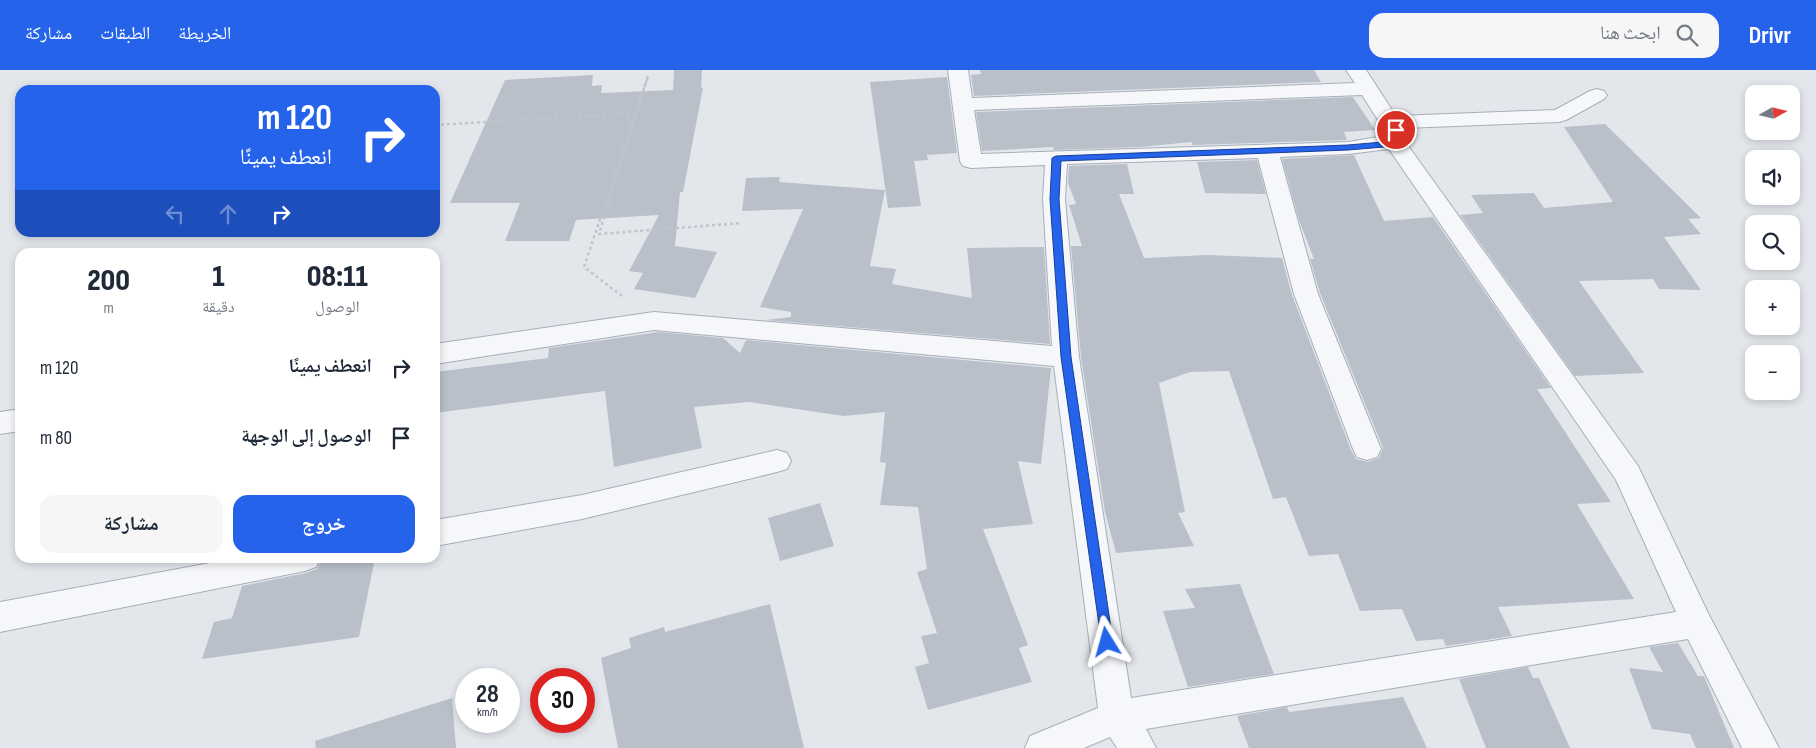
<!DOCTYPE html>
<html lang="ar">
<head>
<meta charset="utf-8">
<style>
  :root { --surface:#fff; --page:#f6f6f7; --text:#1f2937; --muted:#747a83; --accent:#2563eb }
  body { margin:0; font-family:"Sofia Sans Condensed","Noto Naskh Arabic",sans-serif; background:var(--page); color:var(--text); direction:rtl; height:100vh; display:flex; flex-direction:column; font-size:19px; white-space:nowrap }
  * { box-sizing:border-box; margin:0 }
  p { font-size:16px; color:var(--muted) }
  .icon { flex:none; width:28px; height:28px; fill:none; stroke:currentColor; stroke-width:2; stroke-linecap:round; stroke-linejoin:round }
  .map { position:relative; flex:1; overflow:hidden; direction:ltr }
  .details { position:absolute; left:15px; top:178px; width:425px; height:315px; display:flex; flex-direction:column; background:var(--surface); border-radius:15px; box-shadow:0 2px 8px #0003; direction:rtl }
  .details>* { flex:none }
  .top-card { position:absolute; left:15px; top:15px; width:425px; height:152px; border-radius:15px; box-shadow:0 2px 8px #0003; direction:rtl; background:#2563eb; color:#fff; overflow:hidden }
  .needle { width:32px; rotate:82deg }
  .buttons { position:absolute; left:1745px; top:15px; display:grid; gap:10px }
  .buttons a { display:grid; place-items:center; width:55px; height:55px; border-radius:10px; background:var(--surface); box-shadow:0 2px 8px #0003; font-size:25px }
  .speed { position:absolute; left:455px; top:598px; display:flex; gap:10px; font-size:25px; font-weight:700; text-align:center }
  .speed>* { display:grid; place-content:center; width:65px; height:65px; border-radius:50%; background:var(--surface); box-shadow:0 2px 8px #0003; line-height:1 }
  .speed small { font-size:12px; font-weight:400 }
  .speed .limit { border:8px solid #d22; background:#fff; color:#111 }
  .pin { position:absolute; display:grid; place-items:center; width:42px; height:42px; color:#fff; margin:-21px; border:2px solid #fff; border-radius:50%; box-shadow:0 1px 5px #0007 }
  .me { position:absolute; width:55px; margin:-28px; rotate:352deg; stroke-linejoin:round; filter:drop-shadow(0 0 4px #0008) }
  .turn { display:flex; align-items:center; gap:18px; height:105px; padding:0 25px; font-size:22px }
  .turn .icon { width:65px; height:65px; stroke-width:2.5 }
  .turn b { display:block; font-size:35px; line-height:42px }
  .lanes { display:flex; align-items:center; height:48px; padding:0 25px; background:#0003; justify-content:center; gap:25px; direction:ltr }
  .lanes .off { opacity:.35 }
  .eta { display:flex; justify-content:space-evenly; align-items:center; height:85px; text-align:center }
  .eta b { font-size:30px; font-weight:800; line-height:35px }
  .primary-button { display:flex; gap:10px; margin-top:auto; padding:10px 25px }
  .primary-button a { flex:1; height:58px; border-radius:15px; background:var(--accent); color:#fff; font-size:20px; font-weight:800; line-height:58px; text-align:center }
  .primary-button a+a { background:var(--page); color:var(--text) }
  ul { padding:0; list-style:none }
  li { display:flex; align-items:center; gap:15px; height:70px; padding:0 25px }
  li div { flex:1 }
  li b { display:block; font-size:19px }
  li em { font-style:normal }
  header { display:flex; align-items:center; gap:30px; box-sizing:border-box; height:70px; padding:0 25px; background:var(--accent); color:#fff }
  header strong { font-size:24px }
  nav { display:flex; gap:28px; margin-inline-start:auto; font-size:18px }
  .search { width:350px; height:45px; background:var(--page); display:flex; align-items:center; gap:12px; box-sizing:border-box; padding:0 18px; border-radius:15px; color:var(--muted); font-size:19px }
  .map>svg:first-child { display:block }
  .building { fill:#b9c0ca }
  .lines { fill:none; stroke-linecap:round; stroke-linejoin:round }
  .street-casing { stroke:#a7aeb7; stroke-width:2 }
  .path { stroke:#c1c5cb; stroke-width:2.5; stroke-dasharray:3 3; stroke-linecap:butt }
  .street { fill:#f6f7fa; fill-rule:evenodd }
  .route { fill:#2563eb; stroke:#184099 }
</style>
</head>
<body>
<header>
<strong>Drivr</strong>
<div class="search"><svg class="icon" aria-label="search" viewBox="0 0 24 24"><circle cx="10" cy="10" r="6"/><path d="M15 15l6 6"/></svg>ابحث هنا</div>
<nav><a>الخريطة</a><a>الطبقات</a><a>مشاركة</a></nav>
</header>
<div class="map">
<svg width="1816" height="678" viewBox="0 0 1816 678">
  <rect width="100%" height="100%" fill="#e3e7ec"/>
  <path class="building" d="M674,0H702L701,18H703L683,122H680L675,176L717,182L695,228L634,219L643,203L629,201L659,145L576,150L569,171H505L520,133H450L505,10L593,5L592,16L602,15L601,23L673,20Z
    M980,0H1314L1321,12L974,26L971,5L981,4Z
    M947,7L957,83L927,85L928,90L914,91L921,136L888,138L870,12Z
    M1353,27L1375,60L1344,62L1347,70L1192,75V72L1140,77L1054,80L1053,77L982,81L976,42Z
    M1605,54L1701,148L1688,149L1701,164L1664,167L1701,220L1659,219L1653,209L1579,211L1644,303L1575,306L1460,145L1483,143L1471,125L1534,123L1544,138L1613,132L1564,57Z
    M1354,85L1384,151L1433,147L1551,318L1537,319L1611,432L1577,434L1634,529L1498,537L1512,566L1446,576L1443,569L1416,571L1402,539L1360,541L1338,484L1309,486L1286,427L1273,429L1229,301L1190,302L1159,313L1185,442L1178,443L1194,476L1116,483L1105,442L1081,287L1071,176H1082L1069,135L1076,134L1068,113L1069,96L1127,94L1134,124H1119L1144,188L1207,185L1282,188L1292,225L1351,380L1356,389L1368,392L1379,388L1383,378L1320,223L1310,189H1314L1299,150L1282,89Z
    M1257,90L1266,124L1205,123L1197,92Z
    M780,107L779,112L885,120L870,196L896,199L892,214L972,228L967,178L1044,177L1050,274L766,250L791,247V242L760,237L803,139L742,141L746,108Z
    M659,262L723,268L740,283L746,270L1051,298L1041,394L1018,391L1033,454L983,459L1028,575L1019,578L1032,612L928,640L915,597L929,593L921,566L937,563L917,502L927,499L918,437L880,435L886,393L880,392L885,342L844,346L749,332L694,337L702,378L614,397L605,321L435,343V302L548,288L549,278Z
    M820,433L834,476L780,491L768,448Z
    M357,488H375L359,567L202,589L214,552L232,548L242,516L306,503L317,499L320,492Z
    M1240,514L1274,604L1188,617L1163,541L1195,538L1185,519Z
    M770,534L804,678H618L601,588L631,578L629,568L664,557L665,562Z
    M1678,573L1698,606H1704L1734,678H1696L1690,664L1652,659L1629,598L1663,602L1649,577Z
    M1528,597L1533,608H1539L1570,678H1486L1459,609Z
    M1403,627L1427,678H1249L1237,646L1287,637L1289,642Z
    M452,628L456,678H316L315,671Z"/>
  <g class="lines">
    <g class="street-casing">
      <path id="street" d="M948,0H968L972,28L1355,13L1346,0H1366L1396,46L1555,40L1590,21L1597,19L1604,21L1607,25L1604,29L1566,50L1559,52L1404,58L1407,61L1404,70L1638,396L1708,543L1779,678H1742L1688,569L1146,659L1156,678H1117L1110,667L1084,678H1025L1030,666L1098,638L1054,296L654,260L435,294V274L654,242L1052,276L1043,129L1045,95L971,98L963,96L960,91ZM1362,25L1385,61L1384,66L1348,72L981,84L974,40ZM1389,79L1616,410L1676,542L1131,628L1079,287L1065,129L1067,94L1258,88L1294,224L1353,379L1357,387L1367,390L1377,387L1381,379L1318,224L1280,87L1348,84Z
        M20,339V361L0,364V342Z
        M777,380L787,383L791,391L787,399L777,402L582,449L435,476V450L582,425Z
        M237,488H320L316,497L305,501L0,562V532Z"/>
    </g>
    <path class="path" d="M435,55L636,43
      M622,226L584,197L648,6L599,164L742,153"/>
    <use href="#street" class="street"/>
  </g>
  <path class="route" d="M1396,58L1400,60L1396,72L1384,77L1348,80L1061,91L1059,129L1071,287L1113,572L1111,576L1107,578L1102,576L1061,287L1050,129L1052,88L1056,86L1348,75L1383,72L1389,69L1392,60Z"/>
</svg>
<div class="buttons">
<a><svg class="needle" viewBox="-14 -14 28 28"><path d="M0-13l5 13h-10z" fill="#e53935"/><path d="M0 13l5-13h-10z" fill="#747a83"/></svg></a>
<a><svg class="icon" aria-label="sound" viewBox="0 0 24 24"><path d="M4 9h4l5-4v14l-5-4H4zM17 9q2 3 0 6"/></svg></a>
<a><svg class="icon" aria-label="search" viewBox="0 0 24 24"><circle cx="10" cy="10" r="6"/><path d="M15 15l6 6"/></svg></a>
<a>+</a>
<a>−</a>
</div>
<div class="speed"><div>28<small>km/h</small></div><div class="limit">30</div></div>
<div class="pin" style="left:1396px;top:60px;background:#d93025"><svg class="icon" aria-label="arrive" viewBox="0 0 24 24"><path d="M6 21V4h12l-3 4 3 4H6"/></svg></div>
<svg class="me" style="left:1107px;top:572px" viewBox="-20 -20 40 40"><path d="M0-17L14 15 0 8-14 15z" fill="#2563eb" stroke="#fff" stroke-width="4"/></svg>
<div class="top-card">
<div class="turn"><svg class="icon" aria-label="right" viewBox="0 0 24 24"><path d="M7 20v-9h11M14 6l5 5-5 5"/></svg><div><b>120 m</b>انعطف يمينًا</div></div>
<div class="lanes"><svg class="icon off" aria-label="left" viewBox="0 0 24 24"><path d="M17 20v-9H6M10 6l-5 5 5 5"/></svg><svg class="icon off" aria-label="ahead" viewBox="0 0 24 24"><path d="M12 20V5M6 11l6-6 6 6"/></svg><svg class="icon" aria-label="right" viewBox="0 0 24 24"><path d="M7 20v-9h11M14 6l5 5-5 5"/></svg></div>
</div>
<section class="details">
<div class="eta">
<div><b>08:11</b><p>الوصول</p></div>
<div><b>1</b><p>دقيقة</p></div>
<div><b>200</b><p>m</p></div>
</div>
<ul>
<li><svg class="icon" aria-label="right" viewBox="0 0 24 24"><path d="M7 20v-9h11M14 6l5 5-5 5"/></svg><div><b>انعطف يمينًا</b></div><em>120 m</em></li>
<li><svg class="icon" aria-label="arrive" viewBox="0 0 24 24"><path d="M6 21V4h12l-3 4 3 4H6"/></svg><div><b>الوصول إلى الوجهة</b></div><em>80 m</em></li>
</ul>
<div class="primary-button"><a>خروج</a><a>مشاركة</a></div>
</section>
</div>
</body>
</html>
